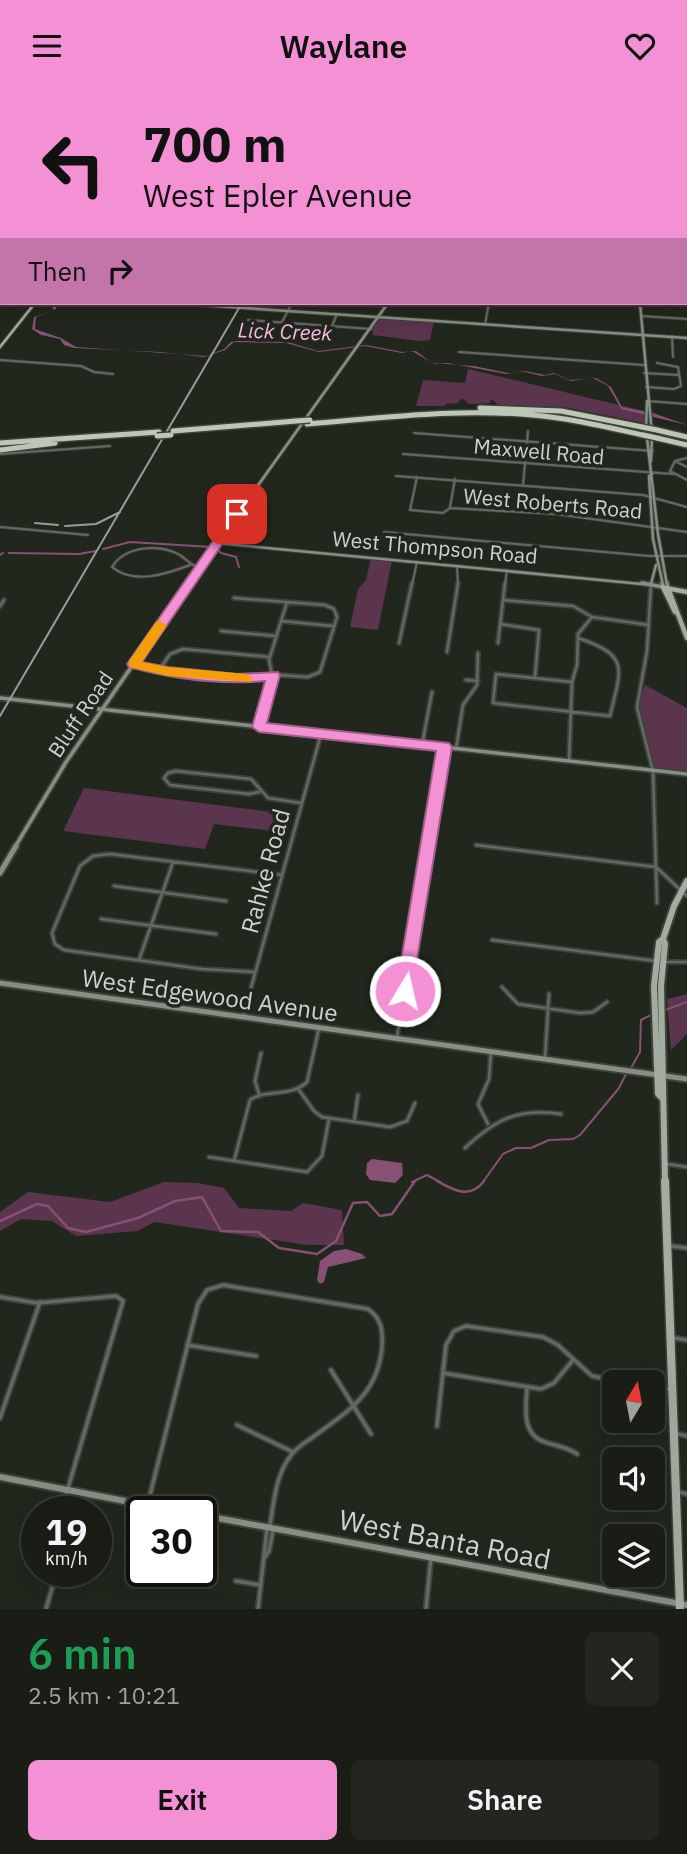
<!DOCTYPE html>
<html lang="en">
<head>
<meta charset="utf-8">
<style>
  :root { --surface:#191d16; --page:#22261f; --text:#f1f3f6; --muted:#9fa2a1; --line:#373b35; --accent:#f491d4 }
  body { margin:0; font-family:"IBM Plex Sans",sans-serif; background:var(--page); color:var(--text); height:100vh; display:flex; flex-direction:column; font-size:26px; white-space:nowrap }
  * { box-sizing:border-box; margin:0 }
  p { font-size:23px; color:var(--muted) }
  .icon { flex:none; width:38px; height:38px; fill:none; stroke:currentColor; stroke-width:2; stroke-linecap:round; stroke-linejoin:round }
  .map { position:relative; height:1518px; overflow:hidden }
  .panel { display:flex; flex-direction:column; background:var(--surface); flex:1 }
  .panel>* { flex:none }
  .hud { position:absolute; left:0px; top:0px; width:688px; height:214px; box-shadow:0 7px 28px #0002,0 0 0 2px var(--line); background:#f491d4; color:#111; overflow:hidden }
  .needle { width:46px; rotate:10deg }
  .fabs { position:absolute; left:602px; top:1279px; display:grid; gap:14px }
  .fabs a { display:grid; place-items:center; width:63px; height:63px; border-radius:10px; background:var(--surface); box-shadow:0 7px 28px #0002,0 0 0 2px var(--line); font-size:35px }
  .speed { position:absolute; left:21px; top:1405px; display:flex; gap:14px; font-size:35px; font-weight:700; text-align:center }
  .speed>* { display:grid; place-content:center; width:91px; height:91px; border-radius:50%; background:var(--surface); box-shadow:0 7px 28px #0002,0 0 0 2px var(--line); line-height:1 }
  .speed small { font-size:18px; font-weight:400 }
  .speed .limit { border:4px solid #111; border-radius:10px; background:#fff; color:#111 }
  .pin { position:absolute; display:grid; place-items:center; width:60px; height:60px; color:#fff; margin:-30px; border-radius:14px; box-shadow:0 4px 10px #0006 }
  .me { position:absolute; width:77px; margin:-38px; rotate:9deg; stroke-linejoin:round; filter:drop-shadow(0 0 5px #0008) }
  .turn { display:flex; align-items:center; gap:24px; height:147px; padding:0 28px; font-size:32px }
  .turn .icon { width:91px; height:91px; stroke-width:2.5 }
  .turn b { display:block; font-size:49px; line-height:60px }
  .then { display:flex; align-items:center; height:66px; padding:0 28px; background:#0003; gap:14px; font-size:26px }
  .round { display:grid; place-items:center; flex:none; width:74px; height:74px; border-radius:10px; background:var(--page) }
  .headline { display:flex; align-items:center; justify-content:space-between; height:119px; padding:0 28px }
  h1 { font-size:42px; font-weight:600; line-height:52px; color:#1e9e55 }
  .cta { display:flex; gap:14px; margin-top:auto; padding:14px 28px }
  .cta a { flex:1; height:80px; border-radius:10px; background:var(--accent); color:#111; font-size:28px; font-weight:600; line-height:80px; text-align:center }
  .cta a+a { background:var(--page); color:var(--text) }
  header { display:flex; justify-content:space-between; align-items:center; height:91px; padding:0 28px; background:var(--accent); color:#111; font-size:32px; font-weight:600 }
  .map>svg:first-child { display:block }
  .green { fill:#5b344e }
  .water { fill:#895076 }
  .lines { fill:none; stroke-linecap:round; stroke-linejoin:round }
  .stream-far1 { stroke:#895076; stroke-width:2 }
  .stream { stroke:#895076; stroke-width:2.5 }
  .street-far2-casing { stroke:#3d4339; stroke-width:3.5 }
  .street-far1-casing { stroke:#3d4339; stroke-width:6 }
  .street-casing { stroke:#3d4339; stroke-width:7 }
  .secondary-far3-casing { stroke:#3d4339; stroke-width:4.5 }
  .secondary-far2-casing { stroke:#3d4339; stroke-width:7 }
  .secondary-far1-casing { stroke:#3d4339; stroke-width:9 }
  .secondary-casing { stroke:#3d4339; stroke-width:10 }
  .primary-far3-casing { stroke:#3d4339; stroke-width:4.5 }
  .primary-far2-casing { stroke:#3d4339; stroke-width:8 }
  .primary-far1-casing { stroke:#3d4339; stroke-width:10 }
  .primary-casing { stroke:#3d4339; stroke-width:11 }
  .highway-casing { stroke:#3d4339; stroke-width:8 }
  .street-far2 { stroke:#656862; stroke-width:2 }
  .street-far1 { stroke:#656862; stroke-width:2.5 }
  .street { stroke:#656862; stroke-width:3.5 }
  .secondary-far3 { stroke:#898e85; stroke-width:2.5 }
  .secondary-far2 { stroke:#898e85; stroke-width:3.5 }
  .secondary-far1 { stroke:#898e85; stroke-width:5 }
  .secondary { stroke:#898e85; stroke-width:6 }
  .primary-far3 { stroke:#a4aba0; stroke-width:2.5 }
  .primary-far2 { stroke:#a4aba0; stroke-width:4.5 }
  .primary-far1 { stroke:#a4aba0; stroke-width:6 }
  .primary { stroke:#a4aba0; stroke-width:8 }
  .highway { stroke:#bec6b8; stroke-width:5 }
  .rail { stroke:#989d95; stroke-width:2 }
  .highway-bridge-casing { stroke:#3d4339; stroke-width:8; stroke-linecap:butt }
  .highway-bridge { stroke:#bec6b8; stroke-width:5 }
  .route { fill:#f491d4; stroke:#9f5e8a; stroke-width:2 }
  .slow { fill:#f59e0b }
  .labels { text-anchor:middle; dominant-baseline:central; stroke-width:7; stroke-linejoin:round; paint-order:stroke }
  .far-water-label { font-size:21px; font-style:italic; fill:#fdb8e5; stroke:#21271d }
  .far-street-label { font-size:21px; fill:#cfd3cc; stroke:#21271d }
  .street-label { font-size:24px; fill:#cfd3cc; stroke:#21271d }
  .near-street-label { font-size:28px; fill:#cfd3cc; stroke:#21271d }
</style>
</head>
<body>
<header><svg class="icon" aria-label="menu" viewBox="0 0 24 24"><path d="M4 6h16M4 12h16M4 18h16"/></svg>Waylane<svg class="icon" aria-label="heart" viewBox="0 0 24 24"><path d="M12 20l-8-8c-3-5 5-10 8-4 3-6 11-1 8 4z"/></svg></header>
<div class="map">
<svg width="687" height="1518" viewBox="0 0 687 1518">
  <rect width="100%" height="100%" fill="#21271d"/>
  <path class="green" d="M380,227L434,230L430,249L420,250L373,244L372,238Z
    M468,278L644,320L645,332L564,316L498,314L492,308L490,312L469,313L462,307L458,312L445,313V315H416L423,289L465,292Z
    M371,467L392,469L378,539L350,536L358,498L366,489Z
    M645,594L687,617V681L655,676L640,621L639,612Z
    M84,697L280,722L274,740L214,733L205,758L63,740Z
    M687,903V943L671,959L667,908Z
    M164,1091L198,1092L224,1097L239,1117L291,1120L303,1112L342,1119L344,1154H308L154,1131L138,1140L76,1145L52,1130L21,1128L0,1140V1121L28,1101L110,1111Z"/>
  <path class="water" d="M50,212L56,215V218L36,226L35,238L61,247L76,256L206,265L224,258L231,251L237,250L288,251L318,260L366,254L403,261L416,260L432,272L474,275L508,282L525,280L545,284L554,282L570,289L596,287L611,296L622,316L653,322L687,334L621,318L608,295L593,287L571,290L555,283L542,285L521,280L506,283L448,272L434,273L412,260L402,262L365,255L319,261L286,252L234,251L225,259L204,266L160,261L74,257L64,254L60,248L41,244L32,238L34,226L54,219Z
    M372,1068L402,1072L403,1084L395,1092L370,1089L366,1083L367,1072Z
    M346,1158L362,1163L366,1167L328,1176L324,1191L320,1193L317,1189L320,1170L334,1160Z"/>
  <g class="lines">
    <path class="stream-far1" d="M216,457L221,462L236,466L239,476
      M103,458L130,451L211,456
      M9,462L79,463L96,460
      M0,464L3,462
      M665,919L687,911
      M631,977L640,961L641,929L653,923
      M412,1091L427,1084L440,1091
      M483,1091L503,1063L516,1057H531L549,1049L573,1048L580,1044L619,997L627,981"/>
    <path class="stream" d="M437,1090C453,1099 470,1109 484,1090
      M0,1130L37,1113L48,1115L68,1137L86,1141L138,1127L175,1110L202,1106L221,1140L258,1141L279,1157L317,1163L336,1150L353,1112L367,1111L380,1125L392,1123L415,1090"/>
    <g class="street-far2-casing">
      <path id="street-far2" d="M613,0H619
        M116,2L118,0
        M568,2L571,0
        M686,172L687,179
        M658,212L687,214
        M361,214L385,215
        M641,225L687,228
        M248,229L371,238
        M282,231L292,212
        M485,233L489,212
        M332,235L337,223
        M672,245L673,266
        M459,261L644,274
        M0,269L81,275L94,281L113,283
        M644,282L679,284
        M646,296L674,298L681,295L678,276L657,272
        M647,310L687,313
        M414,342L653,360
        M0,363L110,355
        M403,363L673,383
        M675,370L670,380L687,389
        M675,370L687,376
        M675,370L687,367
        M396,385L643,404L687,416
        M417,386L410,419L443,422L450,417L556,423L687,441
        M523,394L528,340
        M450,416L455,388
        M0,436L88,444
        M384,441L649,465H687
        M190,474C167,483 133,494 112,476C125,455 159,452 180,464C187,469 191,474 199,477
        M457,475L458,494
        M412,494L417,471
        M505,494L507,479"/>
    </g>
    <g class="street-far1-casing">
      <path id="street-far1" d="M651,493L647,560L637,616L653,680L657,812
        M503,509L573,515L592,526L649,534
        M0,515L4,509
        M281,530L333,535
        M500,533L539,539L535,586
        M221,540L276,545
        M399,552L412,492
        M498,552L505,492
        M447,561L458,492
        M133,573L168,581L237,588L279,584L308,586L320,581L337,526L334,518L325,514L234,507
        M160,578L170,563L183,558L269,566
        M466,589L478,590
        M572,591L496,583L493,612L610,625C621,577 631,565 578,547
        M259,635L273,588L269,569L287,511
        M422,654L432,601
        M456,658L463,614L477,594L478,562
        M569,670L572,591L577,574L578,543L592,526
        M259,701L249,703L170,694L164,687L168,682L176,680L251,688L268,707L301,712
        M476,754L656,776L687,805
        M114,795L226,810
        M101,828L216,843
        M492,849L656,870
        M139,869L173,771
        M666,871H687
        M255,881L202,878L64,859L55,853L52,842L80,775L93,765L110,763L282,784
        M502,896L518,913L580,922L593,921L607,911
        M243,926L321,643
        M397,946L444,656
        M545,966L549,903
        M299,999L314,1020L322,1026L390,1036L407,1030L415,1012
        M259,1003L255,990L261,962
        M354,1031L358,1004
        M488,1033L478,1013L489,988L491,961
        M465,1057C496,1028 517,1017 561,1023
        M209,1066L307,1081L322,1065L329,1028
        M234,1070L250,1009C268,997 290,1007 307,991L319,937
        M667,1073L687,1076"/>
    </g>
    <g class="street-casing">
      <path id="street" d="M671,1155L687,1157
        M0,1206L37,1212L116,1205L123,1210L61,1421
        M674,1247L687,1249
        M187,1254L256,1265
        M331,1279L371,1343
        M443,1282L541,1298L554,1292L573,1269
        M527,1296C526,1316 521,1344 545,1351C556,1355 567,1356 577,1363
        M653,1296L669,1298
        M0,1327L40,1211
        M237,1334L293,1361
        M437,1335L446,1254L454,1240L466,1235L543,1246L558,1254L592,1285L628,1292
        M678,1343L687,1345
        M679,1401L687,1403
        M148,1412L198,1213L207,1199L223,1194L368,1218C382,1228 383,1240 382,1256C378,1303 348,1320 313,1346C306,1351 297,1356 292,1363C276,1382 274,1410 270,1434
        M265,1466L269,1460L273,1439
        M236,1490L261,1494
        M46,1518L57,1480
        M258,1518L267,1438
        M426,1518L431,1466"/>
    </g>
    <g class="secondary-far3-casing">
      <path id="secondary-far3" d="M170,212L687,247
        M640,212L652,343L651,370
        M647,310L646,338L658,443L667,494
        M652,383L649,385L653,448L663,494
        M216,452L652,494
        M651,493L656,474
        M187,494L388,212"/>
    </g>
    <g class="secondary-far2-casing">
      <path id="secondary-far2" d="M642,492L663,496
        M662,492L663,495
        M667,492L668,497
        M0,607L687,683
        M15,756L66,671L189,492"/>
    </g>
    <g class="secondary-far1-casing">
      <path id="secondary-far1" d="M0,782L16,755
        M0,892L687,988"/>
    </g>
    <g class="secondary-casing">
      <path id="secondary" d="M0,1386L182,1421
        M201,1424L687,1514"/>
    </g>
    <g class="primary-far3-casing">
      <path id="primary-far3" d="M545,0L565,2
        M587,2H632
        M0,256L35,212"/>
    </g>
    <g class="primary-far2-casing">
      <path id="primary-far2" d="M663,496L675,521
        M666,497L687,501
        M668,497L687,547"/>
    </g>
    <g class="primary-far1-casing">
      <path id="primary-far1" d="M663,848L665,853L661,895L665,1091
        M662,1007L658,1003L654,895L659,851L663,848L674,815L687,790"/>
    </g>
    <g class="primary-casing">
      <path id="primary" d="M665,1090L680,1518"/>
    </g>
    <g class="highway-casing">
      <path id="highway" d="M480,317L561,320L642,336
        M307,333C382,327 457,317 532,324C570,327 606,336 643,344
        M657,339L687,346
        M173,340L296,330
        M657,347L687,354
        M0,352L159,341
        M0,359L55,352"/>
    </g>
    <use href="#street-far2" class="street-far2"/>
    <use href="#street-far1" class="street-far1"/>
    <use href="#street" class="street"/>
    <use href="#secondary-far3" class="secondary-far3"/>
    <use href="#secondary-far2" class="secondary-far2"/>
    <use href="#secondary-far1" class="secondary-far1"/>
    <use href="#secondary" class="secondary"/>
    <use href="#primary-far3" class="primary-far3"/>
    <use href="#primary-far2" class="primary-far2"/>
    <use href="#primary-far1" class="primary-far1"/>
    <use href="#primary" class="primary"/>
    <use href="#highway" class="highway"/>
    <path class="rail" d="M480,2L484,0
      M35,432L58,434
      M65,435L96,433L120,421
      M0,625L242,212"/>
    <g class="highway-bridge-casing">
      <path id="highway-bridge" d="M296,330L310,329
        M642,336L657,339
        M643,344L657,347
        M157,345L171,344"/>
    </g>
    <use href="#highway-bridge" class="highway-bridge"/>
  </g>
  <path class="route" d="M233,421L243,423L142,571L168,576L237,583L278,581L280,584L267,632L449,652L452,656L411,905L405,907L398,905L396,900L436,660L259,641L252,636L265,590C220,594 173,588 129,576L127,573Z"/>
  <path class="slow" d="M160,530L167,534L142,571L168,576L247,583L253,587L251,591L168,585L129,576V570L156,531Z"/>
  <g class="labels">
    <g class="far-water-label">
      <text transform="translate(285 240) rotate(2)">Lick Creek</text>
    </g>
    <g class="far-street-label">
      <text transform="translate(539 360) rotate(5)">Maxwell Road</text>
      <text transform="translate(553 412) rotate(5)">West Roberts Road</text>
      <text transform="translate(435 456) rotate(5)">West Thompson Road</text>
      <text transform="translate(80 623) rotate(-56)">Bluff Road</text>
    </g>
    <g class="street-label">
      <text transform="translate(265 780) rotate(-75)">Rahke Road</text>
      <text transform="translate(210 904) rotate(8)">West Edgewood Avenue</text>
    </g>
    <g class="near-street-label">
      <text transform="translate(445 1448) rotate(11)">West Banta Road</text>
    </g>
  </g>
</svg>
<div class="fabs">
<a><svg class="needle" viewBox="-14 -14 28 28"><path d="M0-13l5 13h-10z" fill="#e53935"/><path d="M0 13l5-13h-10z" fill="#9fa2a1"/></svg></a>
<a><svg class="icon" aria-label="sound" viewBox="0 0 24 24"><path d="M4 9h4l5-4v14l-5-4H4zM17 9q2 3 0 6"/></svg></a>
<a><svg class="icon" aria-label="layers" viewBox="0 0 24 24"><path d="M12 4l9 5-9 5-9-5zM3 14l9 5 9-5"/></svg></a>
</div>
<div class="speed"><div>19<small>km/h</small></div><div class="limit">30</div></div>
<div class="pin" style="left:237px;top:423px;background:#d93025"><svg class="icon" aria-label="arrive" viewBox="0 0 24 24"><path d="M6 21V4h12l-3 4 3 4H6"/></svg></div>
<svg class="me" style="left:405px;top:900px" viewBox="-20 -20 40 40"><circle r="17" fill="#f491d4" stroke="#fff" stroke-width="3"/><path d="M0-11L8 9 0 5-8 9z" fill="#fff"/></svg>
<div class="hud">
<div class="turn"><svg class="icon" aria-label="left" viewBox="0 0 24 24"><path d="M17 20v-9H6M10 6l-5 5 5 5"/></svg><div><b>700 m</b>West Epler Avenue</div></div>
<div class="then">Then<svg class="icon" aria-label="right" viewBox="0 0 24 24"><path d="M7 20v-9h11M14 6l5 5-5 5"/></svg></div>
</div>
</div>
<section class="panel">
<div class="headline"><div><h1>6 min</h1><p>2.5 km · 10:21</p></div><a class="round"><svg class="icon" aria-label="close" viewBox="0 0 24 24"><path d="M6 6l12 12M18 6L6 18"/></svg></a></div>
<div class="cta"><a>Exit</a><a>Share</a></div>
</section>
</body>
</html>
